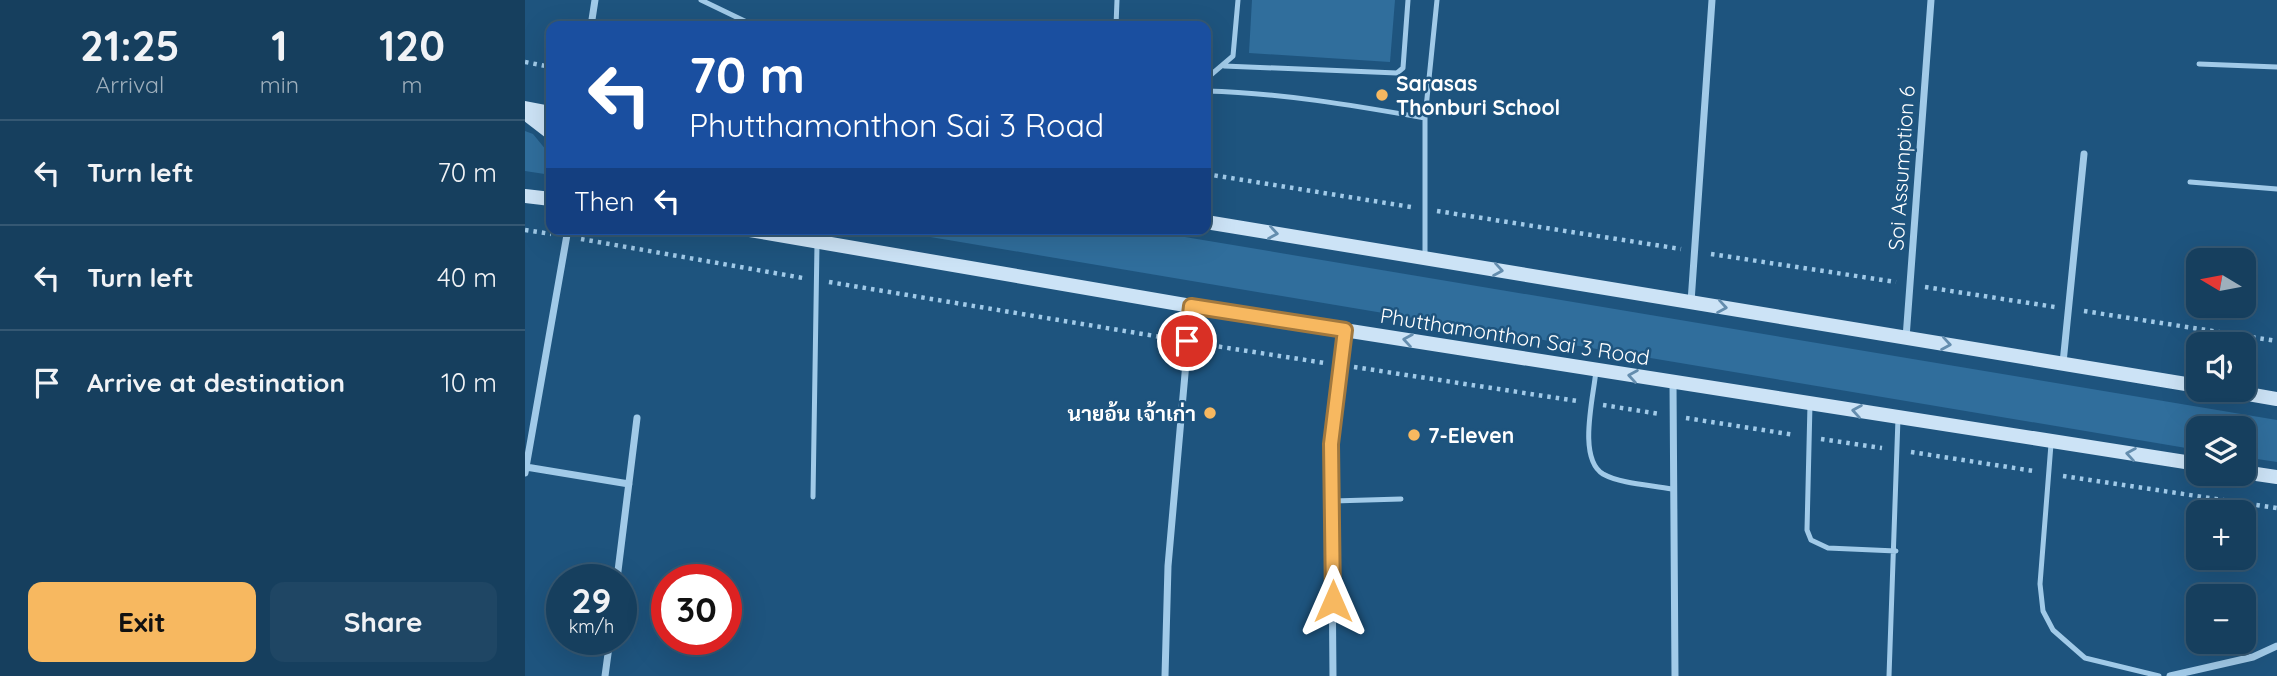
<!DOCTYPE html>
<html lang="en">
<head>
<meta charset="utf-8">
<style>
  :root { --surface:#163f5e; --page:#1f4664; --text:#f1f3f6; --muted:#9eafbc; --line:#355873; --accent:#f7b860 }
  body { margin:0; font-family:Quicksand,Sarabun,sans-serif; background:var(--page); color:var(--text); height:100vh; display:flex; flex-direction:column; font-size:26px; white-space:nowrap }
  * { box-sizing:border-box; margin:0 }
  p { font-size:23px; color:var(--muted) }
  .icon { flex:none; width:38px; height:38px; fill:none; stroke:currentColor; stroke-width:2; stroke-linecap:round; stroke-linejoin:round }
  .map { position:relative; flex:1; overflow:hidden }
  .panel { display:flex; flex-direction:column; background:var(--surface); width:525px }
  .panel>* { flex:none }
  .banner { position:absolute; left:21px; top:21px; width:665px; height:214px; border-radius:14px; box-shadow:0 7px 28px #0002,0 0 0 2px var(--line); background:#1a4fa0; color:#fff; overflow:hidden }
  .needle { width:46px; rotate:280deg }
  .fabs { position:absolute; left:1661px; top:248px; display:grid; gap:14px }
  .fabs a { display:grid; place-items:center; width:70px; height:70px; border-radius:14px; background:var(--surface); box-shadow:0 7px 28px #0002,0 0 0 2px var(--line); font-size:35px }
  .speed { position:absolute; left:21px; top:564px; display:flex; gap:14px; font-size:35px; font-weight:700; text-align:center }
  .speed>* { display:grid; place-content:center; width:91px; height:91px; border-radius:50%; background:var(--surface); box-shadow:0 7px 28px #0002,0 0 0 2px var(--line); line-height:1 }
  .speed small { font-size:18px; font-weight:400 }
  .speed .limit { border:10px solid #d22; background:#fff; color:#111 }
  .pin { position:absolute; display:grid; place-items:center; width:60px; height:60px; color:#fff; margin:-30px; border:4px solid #fff; border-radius:50%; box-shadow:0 2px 7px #0007 }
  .me { position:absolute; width:77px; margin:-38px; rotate:0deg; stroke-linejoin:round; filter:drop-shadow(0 0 5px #0008) }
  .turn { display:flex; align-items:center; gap:24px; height:147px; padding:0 28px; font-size:32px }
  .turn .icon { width:91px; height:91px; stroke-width:2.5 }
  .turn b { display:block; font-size:49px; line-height:60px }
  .then { display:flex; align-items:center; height:66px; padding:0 28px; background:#0003; gap:14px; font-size:26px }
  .eta { display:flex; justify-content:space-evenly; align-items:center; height:119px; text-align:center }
  .eta b { font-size:42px; font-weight:700; line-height:49px }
  .button { display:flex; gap:14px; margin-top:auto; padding:14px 28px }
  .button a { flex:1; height:80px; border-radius:14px; background:var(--accent); color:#111; font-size:28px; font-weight:700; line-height:80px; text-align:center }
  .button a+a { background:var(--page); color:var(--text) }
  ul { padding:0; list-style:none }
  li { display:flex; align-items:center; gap:21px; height:105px; padding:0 28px; border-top:2px solid var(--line) }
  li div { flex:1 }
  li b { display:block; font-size:26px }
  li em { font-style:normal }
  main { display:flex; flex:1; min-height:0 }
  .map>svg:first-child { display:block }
  .green { fill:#306e9c }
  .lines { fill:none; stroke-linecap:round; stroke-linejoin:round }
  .path { stroke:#a1cae8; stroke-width:4.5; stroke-dasharray:3.5 5; stroke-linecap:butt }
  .lane { stroke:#a1cae8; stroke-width:5 }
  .street { stroke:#a1cae8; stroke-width:7 }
  .secondary { stroke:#cce3f6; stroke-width:14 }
  .oneway { stroke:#648dae }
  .route-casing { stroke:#a1783e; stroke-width:18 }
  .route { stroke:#f7b860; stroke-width:12 }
  .poi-dot { fill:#f7b860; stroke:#1e547e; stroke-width:2.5 }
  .labels { text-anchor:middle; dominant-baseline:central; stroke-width:5; stroke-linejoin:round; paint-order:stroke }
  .poi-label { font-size:21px; font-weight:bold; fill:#fff; stroke:#1e547e; text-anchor:start }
  .street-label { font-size:21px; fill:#fff; stroke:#1e547e }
</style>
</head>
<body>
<main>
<section class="panel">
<div class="eta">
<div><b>21:25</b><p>Arrival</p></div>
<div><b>1</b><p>min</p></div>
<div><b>120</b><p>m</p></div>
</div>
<ul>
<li><svg class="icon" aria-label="left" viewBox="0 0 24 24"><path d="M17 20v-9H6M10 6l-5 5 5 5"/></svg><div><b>Turn left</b></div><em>70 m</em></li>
<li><svg class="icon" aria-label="left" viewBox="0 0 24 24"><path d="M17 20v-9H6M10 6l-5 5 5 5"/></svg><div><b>Turn left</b></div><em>40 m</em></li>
<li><svg class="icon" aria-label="arrive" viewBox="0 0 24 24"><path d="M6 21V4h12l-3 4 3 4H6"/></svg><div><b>Arrive at destination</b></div><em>10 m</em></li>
</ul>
<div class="button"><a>Exit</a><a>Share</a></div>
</section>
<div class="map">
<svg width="1752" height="676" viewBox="0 0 1752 676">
  <rect width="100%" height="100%" fill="#1e547e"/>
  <path class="green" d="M727,0H870L865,62L724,53Z
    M0,131L8,134L26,156V175L0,171Z
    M358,229H612L1752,420V462L1719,457L1718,429H1673V450Z"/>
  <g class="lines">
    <path class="path" d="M0,62L26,67
      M681,174L886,207
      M912,211L1156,249
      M0,230L26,234
      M56,239L278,278
      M1186,254L1371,282
      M304,282L648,339
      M1400,287L1530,307
      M1559,311L1752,341
      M677,344L800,363
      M829,367L1052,401
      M1078,405L1135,414
      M1161,418L1270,435
      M1296,439L1357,448
      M1386,452L1509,471
      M1538,476L1752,508"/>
    <path class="lane" d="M176,0L230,26
      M591,26L592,0
      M1674,64L1752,67
      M699,66L872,73L878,68L883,0
      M681,79L708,56L713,0
      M681,91C755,93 827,105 900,118V257
      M900,118L912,0
      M1665,182L1752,189
      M1071,370C1069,396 1052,458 1078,474C1096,484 1127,485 1147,489
      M1285,404L1282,530L1286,540L1303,548L1371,551
      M1526,444L1515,584L1518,611L1528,630L1560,658L1634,676
      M288,497L292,244
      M808,501L876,499
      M1364,676L1373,418"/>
    <path class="street" d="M66,26L70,0
      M1166,302L1187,0
      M1381,338L1406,0
      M1538,363L1559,154
      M1148,382L1150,676
      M1,467L104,484
      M0,473L43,229
      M92,579L112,418
      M80,676L85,639
      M640,676L643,566L666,306
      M808,676L806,444L820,330
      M1645,676L1728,657L1752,646"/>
    <path class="secondary" d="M0,108L26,113
      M0,113L26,133
      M0,196L26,199
      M681,222L1673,386
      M219,229L666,306L1673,464
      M1700,390L1752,399
      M1718,472L1752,477"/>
  </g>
  <defs><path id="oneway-chevron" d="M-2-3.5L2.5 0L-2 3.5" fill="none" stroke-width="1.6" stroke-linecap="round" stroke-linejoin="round" transform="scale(1.75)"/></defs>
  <g class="oneway">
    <use href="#oneway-chevron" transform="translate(748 233) rotate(9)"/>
    <use href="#oneway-chevron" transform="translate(973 270) rotate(9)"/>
    <use href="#oneway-chevron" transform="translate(1197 307) rotate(9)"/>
    <use href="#oneway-chevron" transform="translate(883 340) rotate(-171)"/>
    <use href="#oneway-chevron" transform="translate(1421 344) rotate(9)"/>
    <use href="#oneway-chevron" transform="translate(1108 376) rotate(-171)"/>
    <use href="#oneway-chevron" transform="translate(1332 411) rotate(-171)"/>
    <use href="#oneway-chevron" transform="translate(1606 454) rotate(-171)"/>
  </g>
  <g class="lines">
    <g class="route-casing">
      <path id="route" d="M662,341L666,306L820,330L806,444L808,601"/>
    </g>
    <use href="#route" class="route"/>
  </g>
  <g class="poi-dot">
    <circle cx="857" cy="95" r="7"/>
    <circle cx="685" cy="413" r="7"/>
    <circle cx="889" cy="435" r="7"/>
  </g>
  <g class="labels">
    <g class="poi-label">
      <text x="871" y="83">Sarasas<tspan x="871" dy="24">Thonburi School</tspan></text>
      <text x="671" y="413" text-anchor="end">นายอ้น เจ้าเก่า</text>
      <text x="903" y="435">7-Eleven</text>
    </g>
    <g class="street-label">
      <text transform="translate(1376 168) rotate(-86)">Soi Assumption 6</text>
      <text transform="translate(990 336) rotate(9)">Phutthamonthon Sai 3 Road</text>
    </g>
  </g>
</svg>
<div class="fabs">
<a><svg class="needle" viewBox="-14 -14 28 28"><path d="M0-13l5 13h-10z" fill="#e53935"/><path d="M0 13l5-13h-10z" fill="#9eafbc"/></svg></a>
<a><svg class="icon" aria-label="sound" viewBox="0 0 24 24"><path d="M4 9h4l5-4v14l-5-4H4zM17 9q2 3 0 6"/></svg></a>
<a><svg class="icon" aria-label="layers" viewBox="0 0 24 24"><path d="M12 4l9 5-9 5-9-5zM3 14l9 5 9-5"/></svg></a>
<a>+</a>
<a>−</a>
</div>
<div class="speed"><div>29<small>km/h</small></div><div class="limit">30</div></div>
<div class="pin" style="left:662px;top:341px;background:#d93025"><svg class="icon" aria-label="arrive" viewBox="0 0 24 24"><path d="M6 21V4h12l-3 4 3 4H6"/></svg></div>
<svg class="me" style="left:808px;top:601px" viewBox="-20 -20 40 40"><path d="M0-17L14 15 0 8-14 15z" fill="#f7b860" stroke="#fff" stroke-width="4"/></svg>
<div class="banner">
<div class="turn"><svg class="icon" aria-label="left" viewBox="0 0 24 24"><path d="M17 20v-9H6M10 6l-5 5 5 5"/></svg><div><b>70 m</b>Phutthamonthon Sai 3 Road</div></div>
<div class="then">Then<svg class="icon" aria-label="left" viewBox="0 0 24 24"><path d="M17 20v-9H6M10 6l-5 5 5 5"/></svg></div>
</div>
</div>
</main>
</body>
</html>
